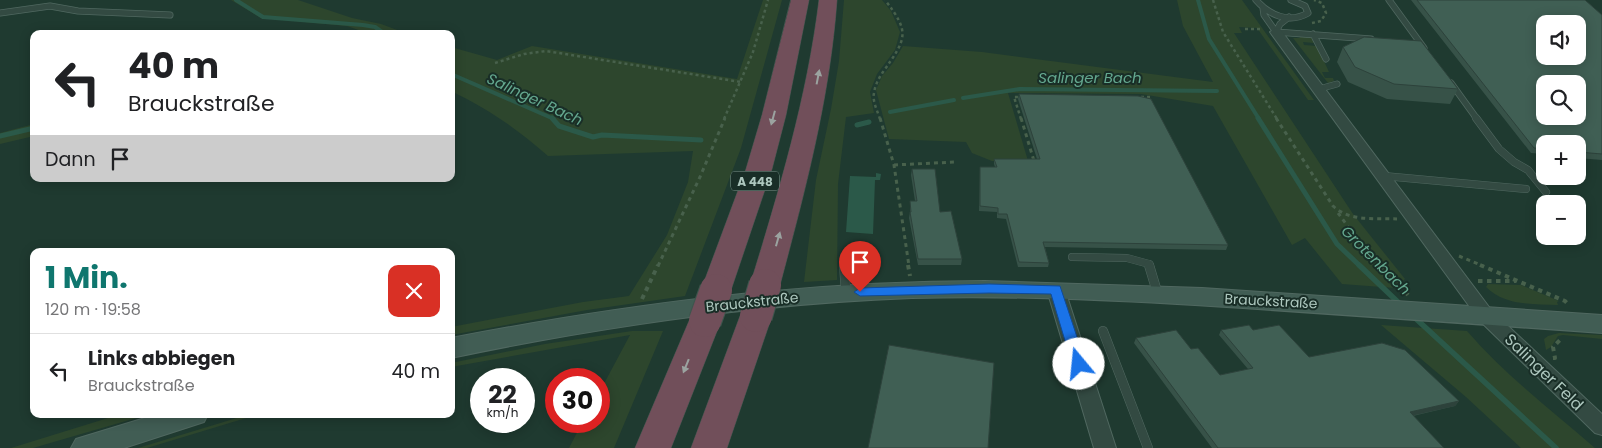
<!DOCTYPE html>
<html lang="de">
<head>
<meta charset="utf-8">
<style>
  :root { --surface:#fff; --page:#f2f2f2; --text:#202124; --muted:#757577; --line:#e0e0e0; --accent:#0f766e }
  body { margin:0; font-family:Poppins,sans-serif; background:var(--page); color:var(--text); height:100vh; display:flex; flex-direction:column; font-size:19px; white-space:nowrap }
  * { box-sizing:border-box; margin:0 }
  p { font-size:16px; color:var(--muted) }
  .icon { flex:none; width:28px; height:28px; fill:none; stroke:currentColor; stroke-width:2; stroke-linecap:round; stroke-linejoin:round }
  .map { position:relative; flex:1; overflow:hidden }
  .drawer { position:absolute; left:30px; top:248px; width:425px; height:170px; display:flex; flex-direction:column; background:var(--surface); border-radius:10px; box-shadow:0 2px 12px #0003 }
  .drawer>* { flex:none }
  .guide { position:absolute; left:30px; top:30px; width:425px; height:152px; border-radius:10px; box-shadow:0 2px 12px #0003; background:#fff; color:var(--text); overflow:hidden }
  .tools { position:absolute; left:1536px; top:15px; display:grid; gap:10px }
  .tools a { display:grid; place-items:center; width:50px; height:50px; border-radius:10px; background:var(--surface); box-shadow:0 2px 12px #0003; font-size:25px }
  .speed { position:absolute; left:470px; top:368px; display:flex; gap:10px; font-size:25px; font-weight:700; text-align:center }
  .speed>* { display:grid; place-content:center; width:65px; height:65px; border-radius:50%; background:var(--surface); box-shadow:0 2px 12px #0003; line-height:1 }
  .speed small { font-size:12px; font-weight:400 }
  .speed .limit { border:8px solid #d22; background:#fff; color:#111 }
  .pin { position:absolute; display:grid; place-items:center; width:42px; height:42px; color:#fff; margin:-51px -21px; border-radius:50% 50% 50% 0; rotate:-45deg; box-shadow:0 0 5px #0007 }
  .pin .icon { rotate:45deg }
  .me { position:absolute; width:55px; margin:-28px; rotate:343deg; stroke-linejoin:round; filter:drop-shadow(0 0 4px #0008) }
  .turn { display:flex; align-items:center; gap:18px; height:105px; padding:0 15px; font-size:22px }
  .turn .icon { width:65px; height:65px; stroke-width:2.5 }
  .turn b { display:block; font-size:35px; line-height:42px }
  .then { display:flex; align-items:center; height:48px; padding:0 15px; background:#0003; gap:10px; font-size:19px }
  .round { display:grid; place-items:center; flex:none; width:52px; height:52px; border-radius:10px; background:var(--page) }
  .head { display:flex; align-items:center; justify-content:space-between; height:85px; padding:0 15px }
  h1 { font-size:30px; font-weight:700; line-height:38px; color:var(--accent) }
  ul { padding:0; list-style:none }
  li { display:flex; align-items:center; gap:15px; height:75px; padding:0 15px; border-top:1px solid var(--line) }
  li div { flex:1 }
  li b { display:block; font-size:19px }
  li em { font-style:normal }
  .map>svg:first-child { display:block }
  .green { fill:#2d462d }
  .water { fill:#2b5949 }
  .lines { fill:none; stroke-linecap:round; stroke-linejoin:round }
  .stream-far2 { stroke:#2b5949; stroke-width:4 }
  .stream-far1 { stroke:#2b5949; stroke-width:5 }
  .stream { stroke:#2b5949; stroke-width:5.5 }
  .lane-far2-casing { stroke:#506860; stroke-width:7 }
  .lane-far1-casing { stroke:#506860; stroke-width:8 }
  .lane-casing { stroke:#506860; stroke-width:10 }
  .street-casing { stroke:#506860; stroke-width:2 }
  .secondary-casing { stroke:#506860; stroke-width:2 }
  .highway-casing { stroke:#3e554d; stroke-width:1 }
  .path-far2 { stroke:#48614c; stroke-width:2.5; stroke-dasharray:3 3; stroke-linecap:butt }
  .path-far1 { stroke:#48614c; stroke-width:3; stroke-dasharray:4 4; stroke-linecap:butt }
  .path { stroke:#48614c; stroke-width:4; stroke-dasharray:4.5 4.5; stroke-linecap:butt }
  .lane-far2 { stroke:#334a42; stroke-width:5.5 }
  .lane-far1 { stroke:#334a42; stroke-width:7 }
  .lane { stroke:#334a42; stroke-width:9 }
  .street { fill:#334a42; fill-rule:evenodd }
  .secondary { fill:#415d54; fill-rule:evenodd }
  .highway { fill:#714f5a; fill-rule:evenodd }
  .highway-bridge-casing { stroke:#3e554d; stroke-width:34; stroke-linecap:butt }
  .highway-bridge { stroke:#714f5a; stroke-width:32 }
  .wall { fill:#375248 }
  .shaded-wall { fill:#2d423b }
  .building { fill:#405f54; stroke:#2d423b; fill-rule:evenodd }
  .oneway { fill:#9ba3a0 }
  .route { fill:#1a73e8; stroke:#114b97 }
  .labels { text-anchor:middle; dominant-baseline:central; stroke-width:4; stroke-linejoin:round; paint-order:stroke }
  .shield { fill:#192e27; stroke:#819991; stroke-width:1 }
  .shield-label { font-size:12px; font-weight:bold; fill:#adc7be }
  .street-label { font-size:14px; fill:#adc7be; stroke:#192e27 }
  .water-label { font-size:15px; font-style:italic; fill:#64a88f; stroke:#192e27 }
  .near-street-label { font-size:16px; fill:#adc7be; stroke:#192e27 }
</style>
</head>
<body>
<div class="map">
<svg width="1602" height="448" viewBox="0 0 1602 448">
  <rect width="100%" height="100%" fill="#1f3a30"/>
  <path class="green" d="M231,0H298L352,18L381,24L408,34H370L347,26L261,18Z
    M763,0H782L741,148L685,296L587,310L451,335V327L583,302L629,296L667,235L688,182L693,151L548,156C516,128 490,110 451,91V47L497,60L532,46L737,79Z
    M844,0H882L891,11L900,32L895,50L877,74L870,92L874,113L846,117L838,184L837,280L804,282L816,180L831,109L839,61Z
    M1177,0H1242L1314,100H1308L1257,28L1239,27L1242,33H1234L1353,214L1405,279L1395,288L1342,284L1305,238L1292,245L1213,106L1141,94L1008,93L1028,161H992L972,153L966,142L889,139L876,90L882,76L893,63L903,46L982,52L1213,82L1183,26Z
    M1298,35L1311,36L1314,43L1303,42L1304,45L1317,46L1329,72H1322L1325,78H1333L1334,81L1328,83L1293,38H1300Z
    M34,124V136L0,144V133Z
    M1488,284L1521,285L1559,301L1557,302L1558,305C1533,304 1505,306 1486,287Z
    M1381,325L1467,331C1505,375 1551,410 1595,448H1521L1466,397Z
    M632,331H663L614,448H569L583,421H599V393L630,335L451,367V363L545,344Z
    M1559,333L1602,335V339L1563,335L1558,336L1551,347L1546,350L1544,339L1548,336Z
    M121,414H150L33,448H11Z
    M250,414H259L147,448H138Z"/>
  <path class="water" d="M876,173L881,174L880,180H875L873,234L846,232L850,176L876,177Z"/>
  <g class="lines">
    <path class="stream-far2" d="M236,0L263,17L363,25L375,27L385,34
      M1198,0L1209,39L1259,119
      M451,74L554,119
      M963,98L1020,89L1217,91
      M890,112L954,100"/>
    <path class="stream-far1" d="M552,118L559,126L593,137L602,135L701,140
      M1258,118L1337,244L1360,266
      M857,125L869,122
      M0,136L34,128"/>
    <path class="stream" d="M1359,265L1401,305
      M1413,316L1556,448"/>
    <g class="lane-far2-casing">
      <path id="lane-far2" d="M1256,0C1269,15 1289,24 1308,13L1305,6L1291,0
        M1389,0L1424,48
        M1263,8L1264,15L1276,32
        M0,13L50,6L78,11L170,15
        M1276,32L1371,39
        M1276,32L1280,24L1289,17
        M1313,34L1326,59
        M1451,83L1477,119
        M1319,89L1337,84"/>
    </g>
    <g class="lane-far1-casing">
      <path id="lane-far1" d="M1476,118L1499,149L1514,162L1528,170L1546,192
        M1384,176L1526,189
        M1072,257L1127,258L1149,264L1150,266
        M844,260V266"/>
    </g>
    <g class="lane-casing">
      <path id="lane" d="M844,265L846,293
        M1149,265L1158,295
        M1103,331L1148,448"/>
    </g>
    <g class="street-casing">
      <path id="street" d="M1276,28L1280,29L1492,311L1602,414V435L1595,433L1480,321L1270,32Z
        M1056,284L1062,286L1065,290L1116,448H1094L1047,290L1050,286Z"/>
    </g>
    <g class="secondary-casing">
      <path id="secondary" d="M985,281L1202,288L1602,315V333C1482,324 1362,316 1243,308C1133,301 1022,295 912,298C756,304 603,326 451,358V338C628,304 805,281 985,281Z
        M158,414H208L204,422L124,448H71L76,439Z"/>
    </g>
    <g class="highway-casing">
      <path id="highway" d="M791,0H809L786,115L772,169L731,290L727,297L716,300L705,297L701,290L746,169L762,115Z
        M819,0H837C830,98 805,191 780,285L776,292L765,295L754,292L750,285C779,191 807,98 819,0Z
        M756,305L767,308L772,316L727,448H691L740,316L745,308Z
        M705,310L716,313L721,321L671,448H635L689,321L694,313Z"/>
    </g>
    <path class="path-far2" d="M1213,0L1223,32L1277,119
      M1312,23L1321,21L1326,13L1322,3L1314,0
      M1245,29H1262
      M495,63L524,54L546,51L741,82
      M1141,97H1150
      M724,119L753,52L768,0
      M880,119C878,112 872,101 874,93C875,85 879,78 883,72C906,39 911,33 885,0
      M1021,119L1014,97H1023"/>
    <path class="path-far1" d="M880,118L894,165L909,266
      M1021,118L1034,161
      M1276,118L1333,206C1350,222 1375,218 1397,219
      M894,165L955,162
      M1338,213L1366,251L1383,266
      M1459,256L1483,266
      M658,266L700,177L725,118"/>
    <path class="path" d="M908,265L910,276
      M1381,265L1408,295
      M1480,265L1565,301L1569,305
      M1478,281H1516
      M642,299L658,265
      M1553,358H1555L1553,347L1562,338"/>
    <use href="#lane-far2" class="lane-far2"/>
    <use href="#lane-far1" class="lane-far1"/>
    <use href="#lane" class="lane"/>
    <use href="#street" class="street"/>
    <use href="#secondary" class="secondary"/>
    <use href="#highway" class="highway"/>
    <g class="highway-bridge-casing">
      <path id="highway-bridge" d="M756,316L765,285
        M705,321L716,290"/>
    </g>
    <use href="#highway-bridge" class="highway-bridge"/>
  </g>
  <path class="wall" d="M1411,0H1585L1602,15V160L1578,158V144H1545V154L1531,153Z
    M1343,47L1458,89L1450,104L1387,99L1348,82L1337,62Z
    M1019,94L1228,245L1226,250L1045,247L1049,263L1048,267H1018L1006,219L997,218V212L979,211L980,167H995L994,164V159H1037L1018,99Z
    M912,169L940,212L962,259L961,265H918L909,218L910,212V201H915L911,175Z
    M1221,330H1253L1309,357L1459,401L1455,406L1413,416L1444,448H1212L1134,343L1136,338L1191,349L1220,375L1248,369L1219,335Z"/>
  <path class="shaded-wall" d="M1459,401L1455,406L1406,417L1410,412Z"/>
  <path class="building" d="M1417,0H1585L1602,15V154L1578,152V144H1545V149L1534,148ZM1545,24H1578V56H1545ZM1545,84H1578V116H1545Z
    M1364,37L1421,41L1458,89L1394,84L1355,67L1343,47Z
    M1019,94L1138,96L1151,99L1228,245L1043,242L1049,263L1019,262L1007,214H998V208L980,206V167H997L994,159H1040Z
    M912,169H935L940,212L951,211L962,259H918L910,212H911L910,201H917Z
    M1249,325L1253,330L1279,325L1309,357L1382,343L1405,350L1459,401L1410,412L1444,448H1218L1136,338L1176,330L1191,349L1198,348L1220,375L1253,368L1221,330Z
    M889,345L994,363L988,448H868Z"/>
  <defs><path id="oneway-solid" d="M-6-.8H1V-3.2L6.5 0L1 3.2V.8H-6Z" transform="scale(1.25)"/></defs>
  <g class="oneway">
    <use href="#oneway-solid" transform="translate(818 77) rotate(-79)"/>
    <use href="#oneway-solid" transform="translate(773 118) rotate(105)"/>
    <use href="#oneway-solid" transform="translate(778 239) rotate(-74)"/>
    <use href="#oneway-solid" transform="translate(686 366) rotate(112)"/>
  </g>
  <path class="route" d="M989,284L1060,286L1086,364L1084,367H1074L1072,364L1051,294L989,293L860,296L854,292L860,288Z"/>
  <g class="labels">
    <rect class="shield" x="731" y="171.5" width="48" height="19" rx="4"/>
    <g class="shield-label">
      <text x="755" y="181">A 448</text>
    </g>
    <g class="street-label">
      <text transform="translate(1271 301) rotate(3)">Brauckstraße</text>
      <text transform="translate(752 302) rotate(-6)">Brauckstraße</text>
    </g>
    <g class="water-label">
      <text x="1090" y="77">Salinger Bach</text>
      <text transform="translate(535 99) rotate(25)">Salinger Bach</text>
      <text transform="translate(1376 260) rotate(45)">Grotenbach</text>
    </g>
    <g class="near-street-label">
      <text transform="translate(1544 372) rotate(44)">Salinger Feld</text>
    </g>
  </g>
</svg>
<div class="tools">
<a><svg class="icon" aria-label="sound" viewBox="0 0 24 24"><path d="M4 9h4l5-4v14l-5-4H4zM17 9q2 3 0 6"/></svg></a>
<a><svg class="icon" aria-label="search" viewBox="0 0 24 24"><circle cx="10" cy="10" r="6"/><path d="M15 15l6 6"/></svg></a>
<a>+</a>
<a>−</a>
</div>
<div class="speed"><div>22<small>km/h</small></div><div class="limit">30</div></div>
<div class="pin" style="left:860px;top:292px;background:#d93025"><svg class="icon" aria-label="arrive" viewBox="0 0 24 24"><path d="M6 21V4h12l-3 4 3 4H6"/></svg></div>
<svg class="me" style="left:1079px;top:364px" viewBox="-20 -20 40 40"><circle r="19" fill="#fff"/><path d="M0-13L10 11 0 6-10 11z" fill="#1a73e8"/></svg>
<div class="guide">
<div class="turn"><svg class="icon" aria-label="left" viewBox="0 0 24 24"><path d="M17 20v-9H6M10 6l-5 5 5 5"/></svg><div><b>40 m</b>Brauckstraße</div></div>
<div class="then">Dann<svg class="icon" aria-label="arrive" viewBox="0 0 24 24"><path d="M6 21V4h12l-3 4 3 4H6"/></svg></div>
</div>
<section class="drawer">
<div class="head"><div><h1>1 Min.</h1><p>120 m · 19:58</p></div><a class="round" style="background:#d93025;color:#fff"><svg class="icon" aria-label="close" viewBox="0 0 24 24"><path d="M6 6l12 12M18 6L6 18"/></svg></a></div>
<ul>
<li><svg class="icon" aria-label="left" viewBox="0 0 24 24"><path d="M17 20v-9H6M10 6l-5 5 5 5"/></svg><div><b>Links abbiegen</b><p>Brauckstraße</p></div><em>40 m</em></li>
</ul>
</section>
</div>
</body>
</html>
